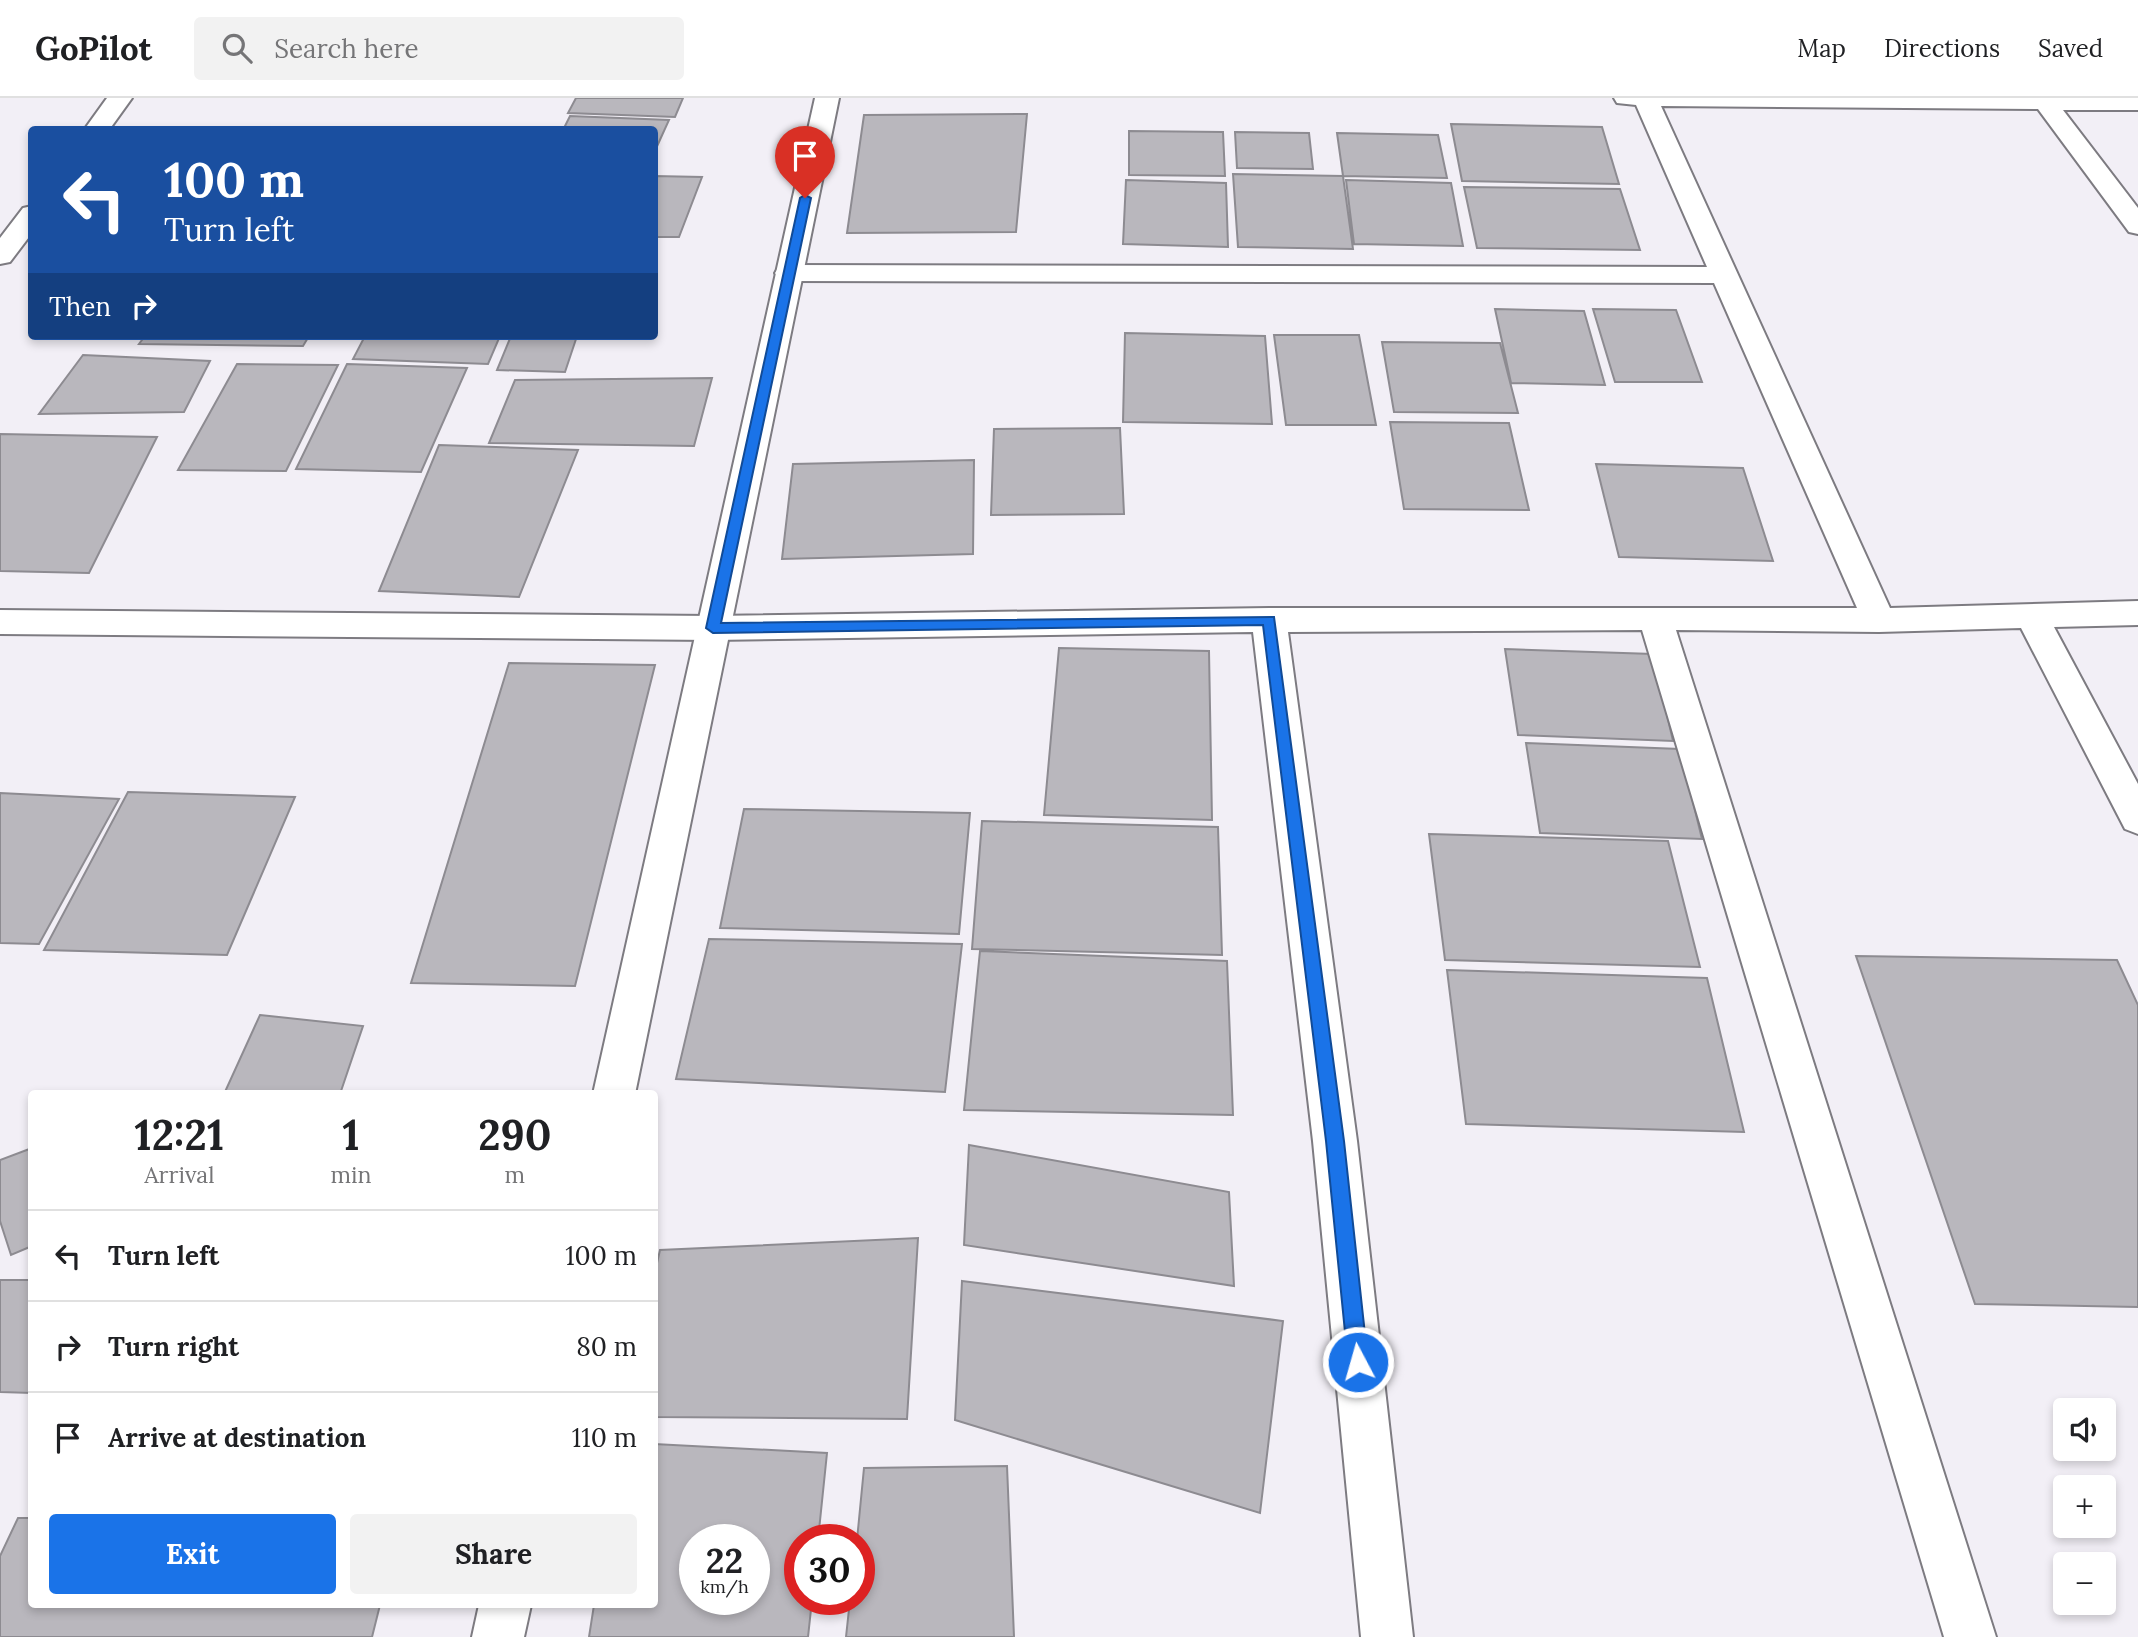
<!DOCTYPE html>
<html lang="en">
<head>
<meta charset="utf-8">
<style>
  :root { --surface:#fff; --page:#f2f2f2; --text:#202124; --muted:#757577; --line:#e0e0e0; --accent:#1a73e8 }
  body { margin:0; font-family:Lora,serif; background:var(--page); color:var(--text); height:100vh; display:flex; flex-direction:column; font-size:26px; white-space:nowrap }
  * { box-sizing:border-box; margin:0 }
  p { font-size:23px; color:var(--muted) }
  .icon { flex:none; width:38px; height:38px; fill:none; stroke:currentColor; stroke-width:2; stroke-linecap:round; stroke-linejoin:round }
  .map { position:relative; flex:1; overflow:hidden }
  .panel { position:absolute; left:28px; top:992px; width:630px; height:518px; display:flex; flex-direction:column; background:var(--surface); border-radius:7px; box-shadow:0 4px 10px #0003 }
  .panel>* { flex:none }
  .banner { position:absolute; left:28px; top:28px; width:630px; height:214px; border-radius:7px; box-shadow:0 4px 10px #0003; background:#1a4fa0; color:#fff; overflow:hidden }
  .controls { position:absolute; left:2053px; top:1300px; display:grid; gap:14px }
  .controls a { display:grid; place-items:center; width:63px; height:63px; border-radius:7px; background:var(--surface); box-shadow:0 4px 10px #0003; font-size:35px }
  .speed { position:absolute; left:679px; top:1426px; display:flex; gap:14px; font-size:35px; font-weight:700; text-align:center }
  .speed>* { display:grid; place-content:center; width:91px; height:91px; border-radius:50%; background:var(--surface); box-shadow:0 4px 10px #0003; line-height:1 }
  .speed small { font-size:18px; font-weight:400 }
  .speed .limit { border:10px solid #d22; background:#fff; color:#111 }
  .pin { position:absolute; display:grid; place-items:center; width:60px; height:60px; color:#fff; margin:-72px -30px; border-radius:50% 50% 50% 0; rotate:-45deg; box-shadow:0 0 7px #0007 }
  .pin .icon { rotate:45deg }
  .me { position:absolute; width:77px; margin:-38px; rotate:354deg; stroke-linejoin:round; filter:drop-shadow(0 0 5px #0008) }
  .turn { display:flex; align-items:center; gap:24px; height:147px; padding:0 21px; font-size:32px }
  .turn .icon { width:91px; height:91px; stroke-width:2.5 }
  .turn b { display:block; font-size:49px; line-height:60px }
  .then { display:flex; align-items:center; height:66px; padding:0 21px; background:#0003; gap:14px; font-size:26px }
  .eta { display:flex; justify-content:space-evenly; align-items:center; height:119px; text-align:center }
  .eta b { font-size:42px; font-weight:700; line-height:49px }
  .primary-button { display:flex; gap:14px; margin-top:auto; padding:14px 21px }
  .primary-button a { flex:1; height:80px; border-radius:7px; background:var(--accent); color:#fff; font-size:28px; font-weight:700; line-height:80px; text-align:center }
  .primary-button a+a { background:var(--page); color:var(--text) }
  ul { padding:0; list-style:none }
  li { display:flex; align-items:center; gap:21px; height:91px; padding:0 21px; border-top:2px solid var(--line) }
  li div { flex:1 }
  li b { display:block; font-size:26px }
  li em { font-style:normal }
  header { display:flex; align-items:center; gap:42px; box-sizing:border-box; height:98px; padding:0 35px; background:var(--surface); border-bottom:2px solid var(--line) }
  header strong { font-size:33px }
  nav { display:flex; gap:38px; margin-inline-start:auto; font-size:24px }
  .search { width:490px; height:63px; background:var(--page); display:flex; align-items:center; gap:18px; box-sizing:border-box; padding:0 24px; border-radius:7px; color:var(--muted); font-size:26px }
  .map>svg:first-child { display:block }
  .building { fill:#b9b7bd; stroke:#8d8b91; stroke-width:2; fill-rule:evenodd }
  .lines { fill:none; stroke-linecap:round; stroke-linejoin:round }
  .street-casing { stroke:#7d7b81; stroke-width:4 }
  .secondary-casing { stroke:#7d7b81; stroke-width:4 }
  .street { fill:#fff; fill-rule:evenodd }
  .secondary { fill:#fff; fill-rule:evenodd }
  .route { fill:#1a73e8; stroke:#114b97; stroke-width:2 }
</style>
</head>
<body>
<header>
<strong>GoPilot</strong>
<div class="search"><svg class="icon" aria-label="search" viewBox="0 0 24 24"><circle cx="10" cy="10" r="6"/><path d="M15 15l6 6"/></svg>Search here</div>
<nav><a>Map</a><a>Directions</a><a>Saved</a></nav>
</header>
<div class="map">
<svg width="2138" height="1539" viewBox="0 0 2138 1539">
  <rect width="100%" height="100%" fill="#f2eff6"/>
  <path class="building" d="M576,0H683L675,19L568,15Z
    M1027,16L1016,134L847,135L864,17Z
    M570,18L669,22L654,55V32H563Z
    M1451,26L1602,29L1619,86L1462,83Z
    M1129,33L1223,34L1225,78L1129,77Z
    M1235,34L1309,35L1313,71L1237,70Z
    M1337,35L1438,37L1447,80L1343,78Z
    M1233,76L1343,78L1353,151L1238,149Z
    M654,78L702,79L679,139H654Z
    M1126,82L1226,85L1228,149L1123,146Z
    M1346,82L1451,85L1463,148L1354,146Z
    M1464,89L1620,91L1640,152L1477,150Z
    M1495,211L1584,213L1605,287L1511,285Z
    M1593,211L1676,212L1702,284H1615Z
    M1125,235L1265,238L1272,326L1123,324Z
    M1274,237H1359L1376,327H1286Z
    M145,238H309L303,248L139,246Z
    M365,238H500L488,266L353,261Z
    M511,238H577L565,274L497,272Z
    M1382,244L1500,245L1518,315L1394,314Z
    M83,257L210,263L184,314L39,316Z
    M237,266L338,267L286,373L178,372Z
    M347,266L467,270L421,374L296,371Z
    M712,280L694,348L489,345L515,282Z
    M1390,324L1509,325L1529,412L1404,411Z
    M1120,330L1124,416L991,417L994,331Z
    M0,336L157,339L89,475L0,473Z
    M439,347L578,352L519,499L379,493Z
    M974,362L973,456L782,461L793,366Z
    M1596,366L1743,370L1773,463L1619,459Z
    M1059,550L1209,553L1212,722L1044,717Z
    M1505,551L1653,556L1673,643L1518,637Z
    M509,565L655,567L575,888L411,885Z
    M1526,645L1680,651L1702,741L1540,735Z
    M128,694L295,699L227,857L44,852Z
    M0,695L119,701L39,846L0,845Z
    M744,711L970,715L959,836L720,830Z
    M982,723L1218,729L1222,857L972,851Z
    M1429,736L1668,743L1700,869L1445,862Z
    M709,841L962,846L945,994L676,981Z
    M980,853L1227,863L1233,1017L964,1012Z
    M1856,858L2117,862L2138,907V1209L1975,1206Z
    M1447,872L1707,880L1744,1034L1466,1026Z
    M260,917L363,928L340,996H224Z
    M969,1047L1229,1094L1234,1188L964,1147Z
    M32,1050V1148L11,1157L0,1123V1062Z
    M918,1140L907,1321L654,1319V1178L660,1152Z
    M0,1182H32V1295L0,1294Z
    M962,1183L1283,1223L1260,1415L955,1322Z
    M654,1346L827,1355L818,1442H800V1502H812L808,1539H589L594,1507H654ZM695,1442H754V1502H695Z
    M1007,1368L1014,1539H846L850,1502H859V1442H857L864,1370Z
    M18,1420H32V1507H380L372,1539H0V1458Z"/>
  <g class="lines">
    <g class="street-casing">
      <path id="street" d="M107,0H132L109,32H84Z
        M1614,0H2138V12H2063L2138,110V136L2129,134L2038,11L1661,8L1890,510L2138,503V527L2054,529L2138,686V736L2125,731L2021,530L1879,534L1676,532L1996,1539H1944L1642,532L1288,534L1357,1043L1413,1539H1361L1313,1043L1253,534L713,542L0,536V512L713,518L1269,510H1857L1714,185L789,183L779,181L775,175L779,169L789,167L1707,169L1636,7L1617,5Z
        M32,108V135L10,164L0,166V140L23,110Z"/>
    </g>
    <g class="secondary-casing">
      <path id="secondary" d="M815,0H839L635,996H593Z
        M479,1507H531L524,1539H472Z"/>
    </g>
    <use href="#street" class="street"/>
    <use href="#secondary" class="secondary"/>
  </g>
  <path class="route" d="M805,97L811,100L721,525L1274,519L1344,1043L1368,1264L1365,1270L1358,1273L1351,1270L1348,1264L1326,1043L1263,527L713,535L706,530L800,100Z"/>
</svg>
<div class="controls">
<a><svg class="icon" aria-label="sound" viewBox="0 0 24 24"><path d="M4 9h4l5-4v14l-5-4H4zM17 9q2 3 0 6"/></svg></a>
<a>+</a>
<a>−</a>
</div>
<div class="speed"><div>22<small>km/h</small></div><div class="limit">30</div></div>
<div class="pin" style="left:805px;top:100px;background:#d93025"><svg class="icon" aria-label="arrive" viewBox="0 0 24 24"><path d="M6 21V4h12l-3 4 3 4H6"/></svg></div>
<svg class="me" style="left:1358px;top:1264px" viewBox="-20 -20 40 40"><circle r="17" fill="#1a73e8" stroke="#fff" stroke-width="3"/><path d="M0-11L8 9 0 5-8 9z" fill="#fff"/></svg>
<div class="banner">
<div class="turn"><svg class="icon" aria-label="left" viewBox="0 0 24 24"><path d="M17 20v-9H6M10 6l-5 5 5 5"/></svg><div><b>100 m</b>Turn left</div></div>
<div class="then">Then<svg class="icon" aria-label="right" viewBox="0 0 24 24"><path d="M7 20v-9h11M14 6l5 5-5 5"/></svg></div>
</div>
<section class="panel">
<div class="eta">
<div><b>12:21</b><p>Arrival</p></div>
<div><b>1</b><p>min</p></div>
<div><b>290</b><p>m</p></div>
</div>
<ul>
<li><svg class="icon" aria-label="left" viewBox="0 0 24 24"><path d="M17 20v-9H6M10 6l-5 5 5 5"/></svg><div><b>Turn left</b></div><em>100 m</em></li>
<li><svg class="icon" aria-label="right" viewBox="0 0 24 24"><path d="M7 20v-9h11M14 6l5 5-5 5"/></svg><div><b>Turn right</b></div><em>80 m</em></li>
<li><svg class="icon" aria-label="arrive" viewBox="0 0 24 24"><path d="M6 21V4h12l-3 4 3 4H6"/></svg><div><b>Arrive at destination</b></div><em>110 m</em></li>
</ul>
<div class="primary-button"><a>Exit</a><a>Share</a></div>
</section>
</div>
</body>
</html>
